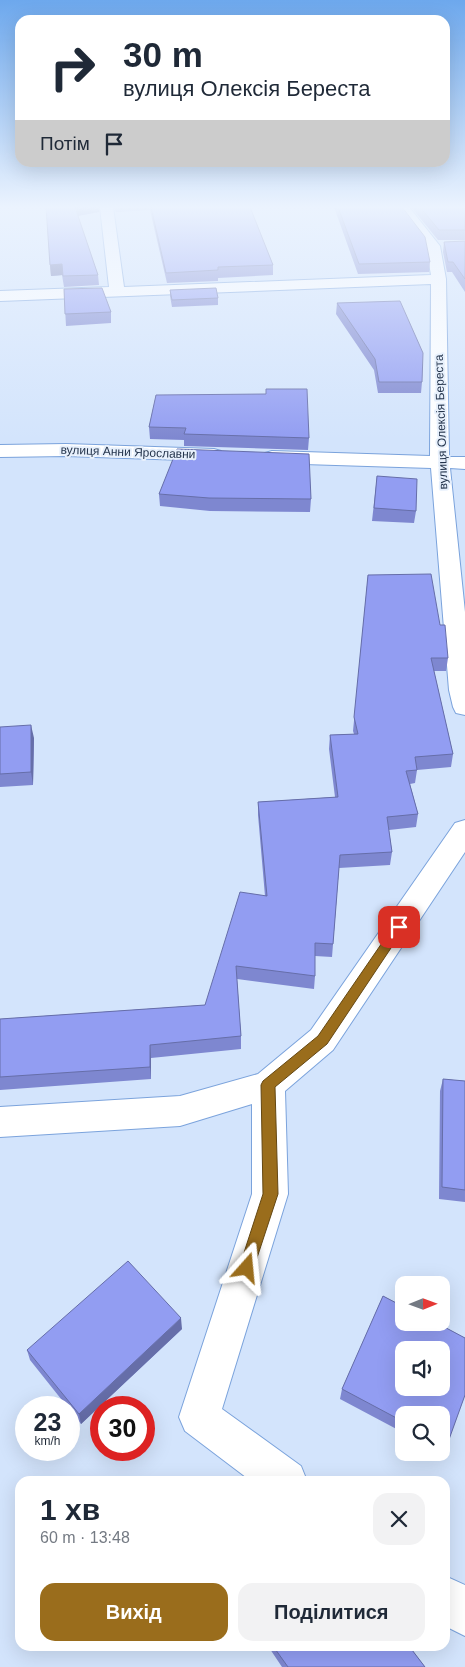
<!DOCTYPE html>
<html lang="uk">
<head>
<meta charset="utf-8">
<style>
  :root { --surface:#fff; --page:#f2f2f3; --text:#1f2937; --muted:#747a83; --accent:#9a6d1c }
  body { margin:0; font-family:Helvetica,sans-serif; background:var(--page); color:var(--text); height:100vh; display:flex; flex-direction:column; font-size:19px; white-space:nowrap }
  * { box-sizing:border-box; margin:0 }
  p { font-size:16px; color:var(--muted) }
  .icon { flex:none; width:28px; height:28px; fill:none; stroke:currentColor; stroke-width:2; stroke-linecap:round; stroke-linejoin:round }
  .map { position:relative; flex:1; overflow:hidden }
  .drawer { position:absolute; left:15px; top:1476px; width:435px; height:175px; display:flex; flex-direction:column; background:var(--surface); border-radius:15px; box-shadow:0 5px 20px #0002 }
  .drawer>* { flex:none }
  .banner { position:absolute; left:15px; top:15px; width:435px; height:152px; border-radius:15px; box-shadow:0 5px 20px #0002; background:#fff; color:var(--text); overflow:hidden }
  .needle { width:32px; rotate:89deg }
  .tools { position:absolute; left:395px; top:1276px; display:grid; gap:10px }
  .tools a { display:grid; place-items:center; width:55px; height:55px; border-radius:10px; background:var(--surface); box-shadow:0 5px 20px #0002; font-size:25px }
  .speed { position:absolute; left:15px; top:1396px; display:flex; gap:10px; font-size:25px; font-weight:700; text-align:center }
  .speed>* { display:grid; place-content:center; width:65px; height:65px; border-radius:50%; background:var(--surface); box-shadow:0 5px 20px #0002; line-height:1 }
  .speed small { font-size:12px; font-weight:400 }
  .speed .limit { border:8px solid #d22; background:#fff; color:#111 }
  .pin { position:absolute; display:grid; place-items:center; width:42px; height:42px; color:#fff; margin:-21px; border-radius:10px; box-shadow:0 2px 8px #0006 }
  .me { position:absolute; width:55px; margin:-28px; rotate:18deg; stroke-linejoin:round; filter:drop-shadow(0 0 4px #0008) }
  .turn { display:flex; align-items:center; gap:18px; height:105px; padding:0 25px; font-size:22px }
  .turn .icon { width:65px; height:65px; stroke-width:2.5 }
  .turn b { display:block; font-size:35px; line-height:42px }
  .then { display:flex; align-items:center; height:48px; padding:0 25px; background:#0003; gap:10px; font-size:19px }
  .round { display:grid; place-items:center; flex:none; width:52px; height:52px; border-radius:15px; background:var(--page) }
  .summary { display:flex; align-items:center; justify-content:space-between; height:85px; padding:0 25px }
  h1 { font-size:30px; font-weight:600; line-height:38px }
  .cta { display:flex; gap:10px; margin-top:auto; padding:10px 25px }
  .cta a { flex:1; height:58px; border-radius:15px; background:var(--accent); color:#fff; font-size:20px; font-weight:600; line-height:58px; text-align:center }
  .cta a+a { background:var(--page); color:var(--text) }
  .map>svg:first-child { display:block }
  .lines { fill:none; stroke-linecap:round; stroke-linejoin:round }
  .minor-casing { stroke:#7ba3dc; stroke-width:2 }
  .minor { fill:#fff; fill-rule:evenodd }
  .wall { fill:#7e87d0; fill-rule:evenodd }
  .shaded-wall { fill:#666ea9 }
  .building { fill:#929df2; stroke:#666ea9; fill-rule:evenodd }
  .route { fill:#9a6d1c; stroke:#644712 }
  .labels { text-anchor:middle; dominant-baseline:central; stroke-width:4; stroke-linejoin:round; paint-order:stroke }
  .far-street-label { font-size:12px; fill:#24344c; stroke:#e7f0fc }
</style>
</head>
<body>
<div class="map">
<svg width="465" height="1667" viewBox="0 0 465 1667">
  <rect width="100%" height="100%" fill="#d3e4fc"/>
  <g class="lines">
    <g class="minor-casing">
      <path id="minor" d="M100,207H113L124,287L431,275L426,246L396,207H409L440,246L446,279L449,457H465V469L450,468L465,612V715L456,713L453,707L449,690L431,468L272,463L265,461L263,457L265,453L272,451L430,456L431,284L0,301V291L109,287Z
        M66,444L214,449L221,451L223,455L221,459L214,461L66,456L0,457V445Z
        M465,820V852L333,1050L285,1091L288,1194L222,1409L301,1466L307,1481H251L185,1431L179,1417L252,1194V1104L180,1126L0,1137V1107L180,1096L258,1074L311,1030L455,823Z
        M445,1576L465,1585V1636L445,1626Z"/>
    </g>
    <use href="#minor" class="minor"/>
  </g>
  <path class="wall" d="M46,207L99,212L78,216L98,275L99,285L64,287L62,275L51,276Z
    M114,207H250L273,265V275L218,278V281L167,283L150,210L116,212Z
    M334,207H402L430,262L429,272L358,274Z
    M411,207H465V240H438Z
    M465,241V292L452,272H447L443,252L444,242Z
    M64,289L111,312V323L66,326Z
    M170,290L218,298V305L172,307L170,296Z
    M337,303L422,382L421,393H378L374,370L336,314Z
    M156,395L309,438L308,450L184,446V440L150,439L149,427Z
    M377,476L416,511L414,523L372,521Z
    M159,494L311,499L310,512L210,511L160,506Z
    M368,575L440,625L448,658L446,671H434L453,754L451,767L417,770L415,783L410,784L418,814L416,827L389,830L392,852L390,865L339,868L332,957L315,956V976L314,989L237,979L241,1036V1049L151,1058V1079L0,1090V1019L205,1005L265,896L258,815V802L335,797L329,749L330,735L354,734L353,731Z
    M0,727L34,738L33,785L0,787Z
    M443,1079L465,1081V1202L439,1199L440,1091Z
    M383,1296L404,1307V1322H435L465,1338V1395L443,1454L440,1452H441V1415H404V1433L340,1399L342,1389ZM404,1350H441V1388H404Z
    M182,1329L81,1424L30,1360L27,1350Z
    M268,1646H409L425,1667H282Z"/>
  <path class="shaded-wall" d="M75,207H100L99,212L76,216Z
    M62,264L63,275L51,276L50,265Z
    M31,725L34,738L33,785L31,772Z
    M150,1045L151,1058V1079L150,1067Z
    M181,1318L182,1329L81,1424L79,1414Z"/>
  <path class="building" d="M46,207H75L98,275L63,276L62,264L50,265Z
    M151,207H250L273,265L218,267V270L166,273Z
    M338,207H402L425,237L430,262L359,264Z
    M420,207H465V230H439Z
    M465,241V279L453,262H448L444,242Z
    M102,288L111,312L65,314L64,289Z
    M216,288L218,298L172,300L170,290Z
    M400,301L423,353L422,382H379L375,359L337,303Z
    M266,389H307L309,438L184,434L186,428L149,427L156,395L266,394Z
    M177,449L309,454L311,499L209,498L159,494Z
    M377,476L417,479L416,511L374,508Z
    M431,574L440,625H445L448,658H431L453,754L415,757L417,770L406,771L418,814L387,817L392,852L340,855L333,944L315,943V976L236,966L241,1036L150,1045V1067L0,1077V1019L205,1005L240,892L267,896L258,802L338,797L330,735L358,734L354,717L368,575Z
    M31,725V772L0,774V727Z
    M443,1079L465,1081V1190L442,1187Z
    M128,1261L181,1318L79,1414L27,1350Z
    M383,1296L404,1307V1322H435L465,1338V1395L447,1445L441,1442V1415H404V1422L342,1389ZM404,1350H441V1388H404Z
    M273,1646H409L425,1667H288Z"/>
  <linearGradient id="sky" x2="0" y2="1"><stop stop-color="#6da8ed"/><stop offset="0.47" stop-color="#ebf3fe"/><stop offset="1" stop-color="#ebf3fe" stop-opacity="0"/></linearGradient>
  <rect width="465" height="440" fill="url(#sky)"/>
  <path class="route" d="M399,922L403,924L405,927L327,1044L275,1087L278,1194L252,1273L247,1276L241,1273L239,1268L263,1194L261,1085L263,1081L318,1036L395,924Z"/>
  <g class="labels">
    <g class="far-street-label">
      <text transform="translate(441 422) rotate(-92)">вулиця Олексія Береста</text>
      <text transform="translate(128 452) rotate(2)">вулиця Анни Ярославни</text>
    </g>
  </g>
</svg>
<div class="tools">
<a><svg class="needle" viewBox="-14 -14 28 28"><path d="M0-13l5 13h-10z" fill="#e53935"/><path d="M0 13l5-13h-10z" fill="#747a83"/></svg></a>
<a><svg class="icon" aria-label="sound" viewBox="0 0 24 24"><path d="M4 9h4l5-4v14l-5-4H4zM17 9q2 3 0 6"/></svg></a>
<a><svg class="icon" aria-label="search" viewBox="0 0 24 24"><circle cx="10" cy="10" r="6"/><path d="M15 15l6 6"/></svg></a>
</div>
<div class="speed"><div>23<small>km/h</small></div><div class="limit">30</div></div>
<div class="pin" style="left:399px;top:927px;background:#d93025"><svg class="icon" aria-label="arrive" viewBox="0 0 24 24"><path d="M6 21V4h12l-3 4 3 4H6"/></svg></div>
<svg class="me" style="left:247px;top:1268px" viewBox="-20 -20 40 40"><path d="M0-17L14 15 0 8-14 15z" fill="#9a6d1c" stroke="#fff" stroke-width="4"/></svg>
<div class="banner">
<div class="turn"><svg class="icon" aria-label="right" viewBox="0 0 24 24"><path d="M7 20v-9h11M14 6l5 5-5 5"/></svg><div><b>30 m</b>вулиця Олексія Береста</div></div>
<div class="then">Потім<svg class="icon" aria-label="arrive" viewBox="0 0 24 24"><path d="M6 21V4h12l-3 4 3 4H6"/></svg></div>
</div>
<section class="drawer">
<div class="summary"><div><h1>1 хв</h1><p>60 m · 13:48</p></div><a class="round"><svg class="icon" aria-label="close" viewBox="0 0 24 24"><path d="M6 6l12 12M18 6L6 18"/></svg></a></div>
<div class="cta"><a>Вихід</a><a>Поділитися</a></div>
</section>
</div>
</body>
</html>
